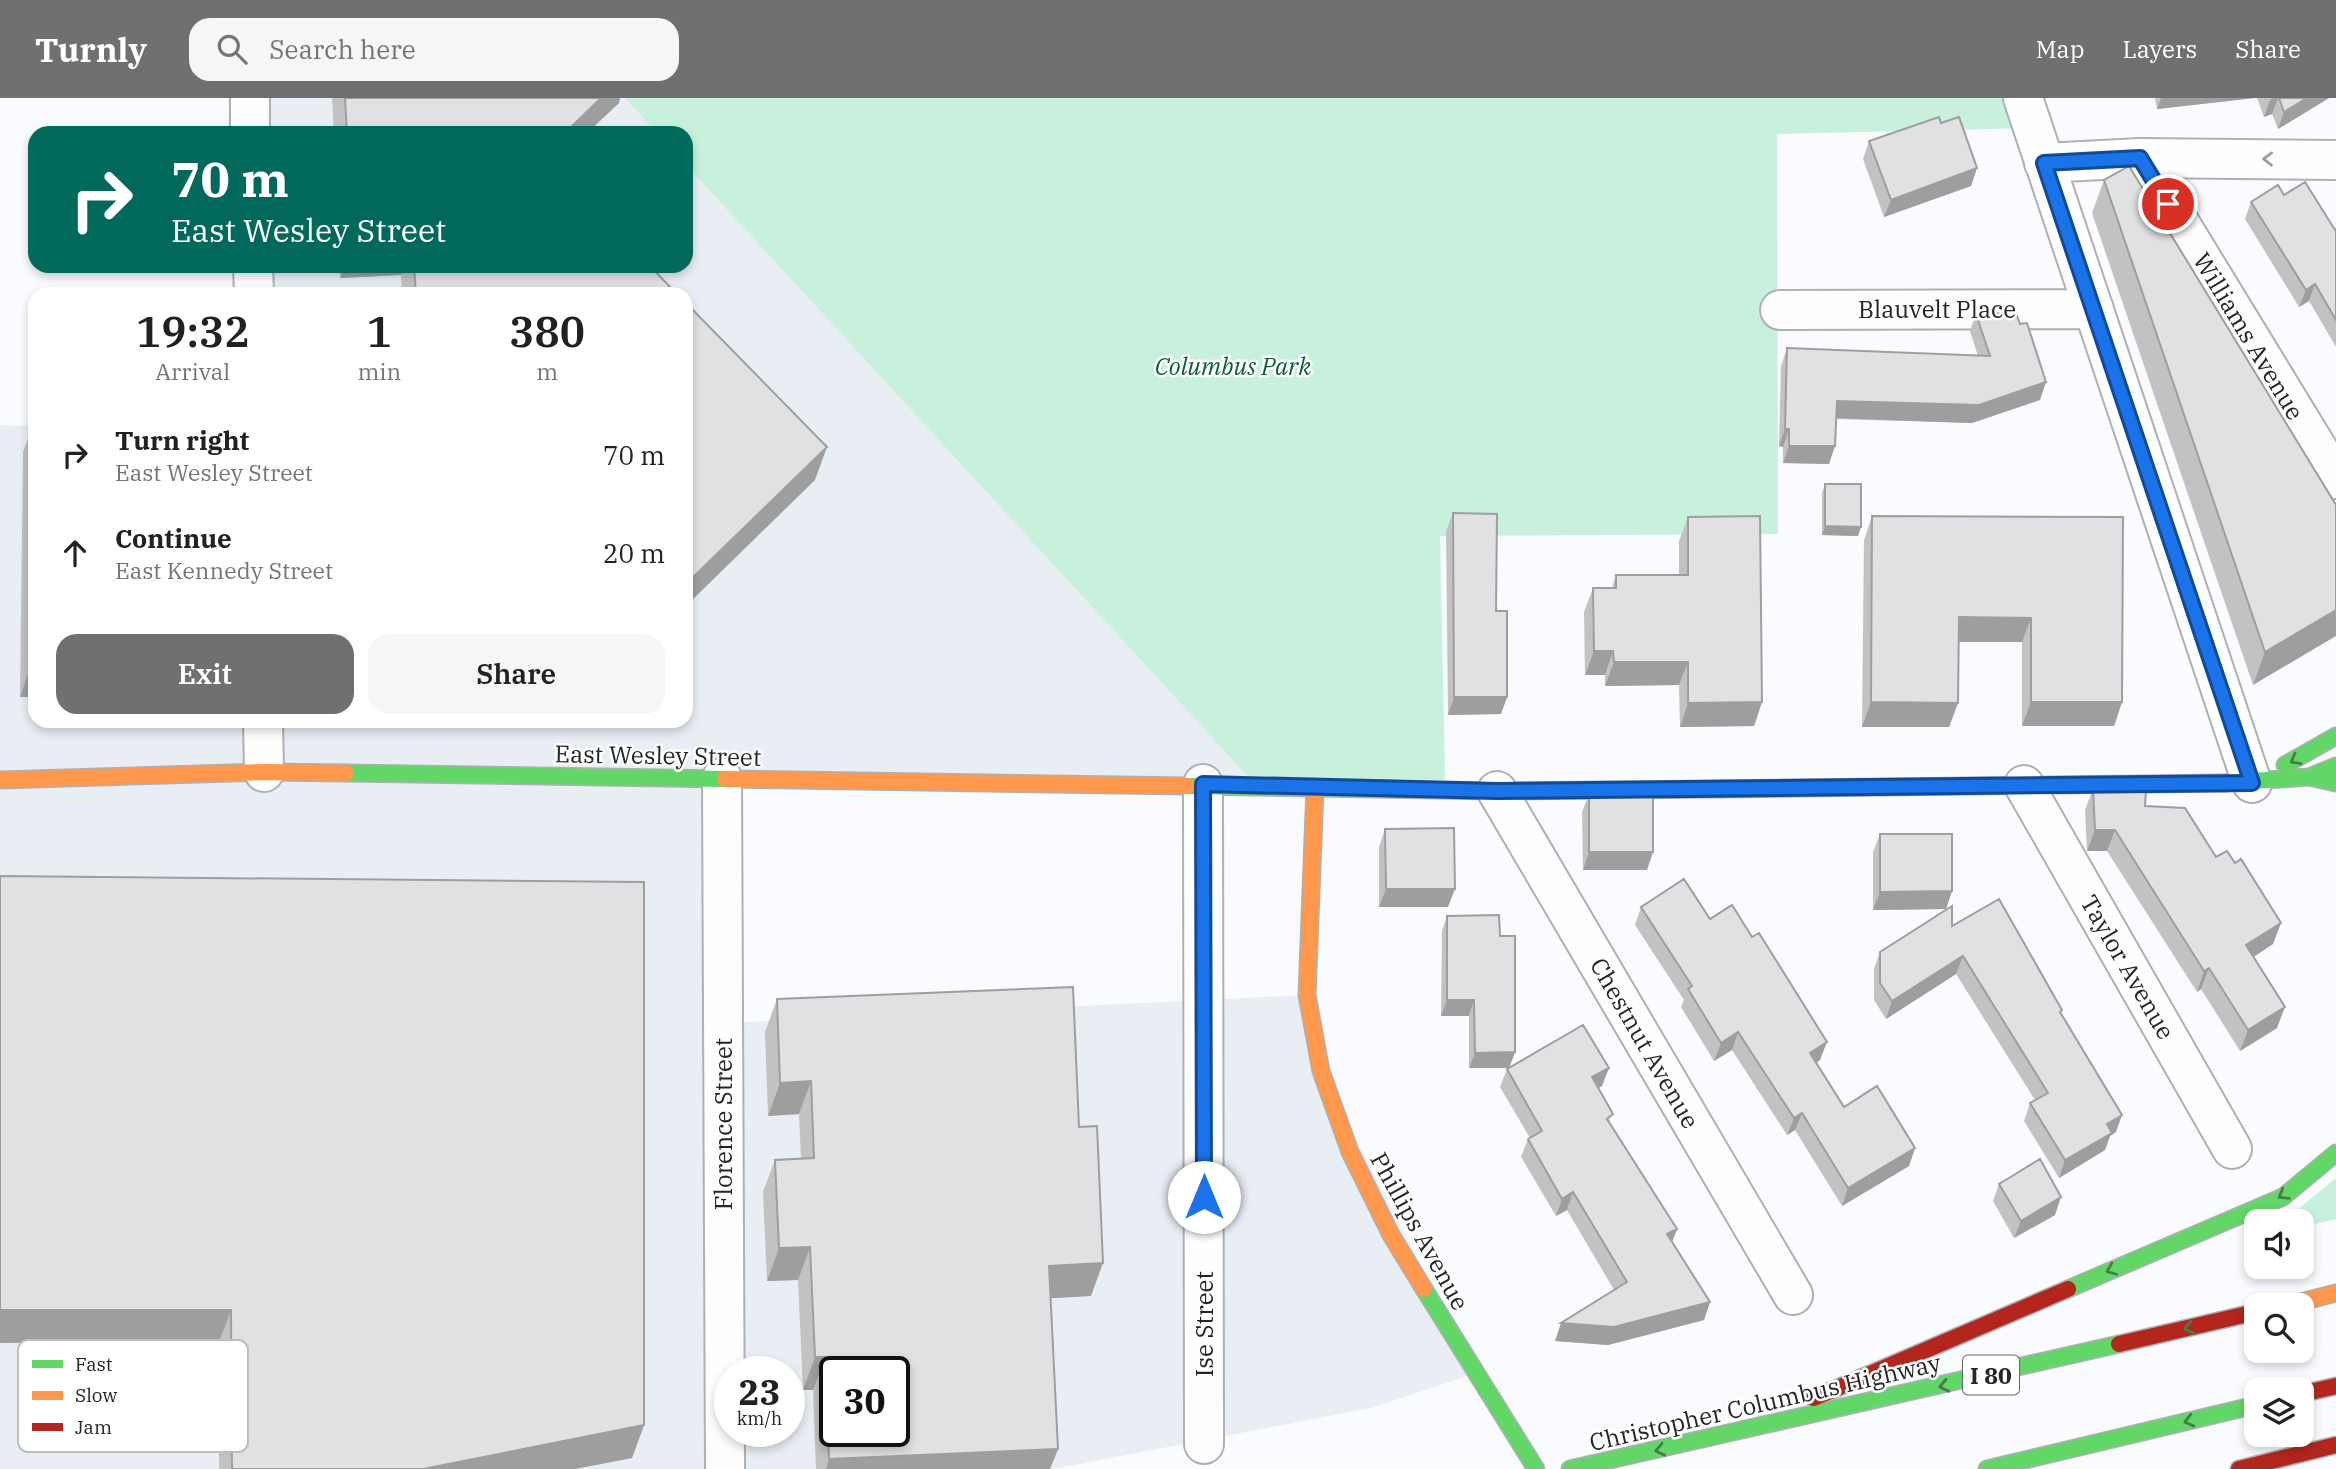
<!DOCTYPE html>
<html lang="en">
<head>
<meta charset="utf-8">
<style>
  :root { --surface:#fff; --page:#f6f6f6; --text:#202124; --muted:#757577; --accent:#6e7072 }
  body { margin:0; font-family:"IBM Plex Serif",serif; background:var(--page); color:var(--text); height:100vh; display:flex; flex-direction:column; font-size:26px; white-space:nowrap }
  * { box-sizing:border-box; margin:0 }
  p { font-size:23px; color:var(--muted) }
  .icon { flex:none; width:38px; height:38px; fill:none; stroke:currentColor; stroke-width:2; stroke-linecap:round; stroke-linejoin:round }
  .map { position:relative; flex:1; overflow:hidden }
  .side { position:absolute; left:28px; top:189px; width:665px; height:441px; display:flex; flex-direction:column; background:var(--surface); border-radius:21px; box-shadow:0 4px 10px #0003 }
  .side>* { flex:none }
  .banner { position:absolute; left:28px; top:28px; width:665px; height:147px; border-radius:21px; box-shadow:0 4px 10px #0003; background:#00695c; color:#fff; overflow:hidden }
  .tools { position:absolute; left:2244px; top:1111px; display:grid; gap:14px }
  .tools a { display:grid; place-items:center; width:70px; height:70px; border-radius:14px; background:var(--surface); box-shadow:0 4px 10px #0003; font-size:35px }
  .speed { position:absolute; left:714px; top:1258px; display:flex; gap:14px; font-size:35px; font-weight:700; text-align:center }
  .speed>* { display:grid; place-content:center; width:91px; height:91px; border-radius:50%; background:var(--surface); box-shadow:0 4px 10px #0003; line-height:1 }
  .speed small { font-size:18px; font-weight:400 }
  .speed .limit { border:4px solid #111; border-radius:10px; background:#fff; color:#111 }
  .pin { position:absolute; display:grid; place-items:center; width:60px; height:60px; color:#fff; margin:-30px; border:4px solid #fff; border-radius:50%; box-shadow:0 2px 7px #0007 }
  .me { position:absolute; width:77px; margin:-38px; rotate:0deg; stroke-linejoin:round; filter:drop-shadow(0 0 5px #0008) }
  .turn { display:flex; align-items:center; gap:24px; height:147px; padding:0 28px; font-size:32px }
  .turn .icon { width:91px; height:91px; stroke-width:2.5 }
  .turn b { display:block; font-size:49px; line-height:60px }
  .eta { display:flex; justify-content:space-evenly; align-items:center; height:119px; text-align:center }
  .eta b { font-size:42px; font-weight:600; line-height:49px }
  .primary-button { display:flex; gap:14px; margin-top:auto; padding:14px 28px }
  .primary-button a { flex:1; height:80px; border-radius:21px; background:var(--accent); color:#fff; font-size:28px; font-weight:600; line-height:80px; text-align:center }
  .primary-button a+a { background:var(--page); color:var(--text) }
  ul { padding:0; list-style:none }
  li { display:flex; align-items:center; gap:21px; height:98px; padding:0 28px }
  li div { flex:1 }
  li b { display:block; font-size:26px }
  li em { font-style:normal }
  header { display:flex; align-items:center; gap:42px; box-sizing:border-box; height:98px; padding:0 35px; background:var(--accent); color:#fff }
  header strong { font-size:33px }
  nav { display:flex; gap:38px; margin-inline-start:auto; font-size:24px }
  .search { width:490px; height:63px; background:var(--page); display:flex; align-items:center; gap:18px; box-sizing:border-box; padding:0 24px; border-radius:21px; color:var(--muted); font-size:26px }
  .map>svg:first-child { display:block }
  .built { fill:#e9eef4; fill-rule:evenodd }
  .green { fill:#c7f1dc }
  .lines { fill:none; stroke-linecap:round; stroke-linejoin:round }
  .street-casing { stroke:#aeb0b3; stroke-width:42 }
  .fast-casing { stroke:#aeb0b3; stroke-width:19 }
  .slow-casing { stroke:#aeb0b3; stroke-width:19 }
  .jam-casing { stroke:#aeb0b3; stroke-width:19 }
  .street { stroke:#fefeff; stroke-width:38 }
  .fast { stroke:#63d668; stroke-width:16 }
  .slow { stroke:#ff974d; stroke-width:16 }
  .jam { stroke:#b3261e; stroke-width:16 }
  .wall { fill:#c2c2c3 }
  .shaded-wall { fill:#9e9e9f }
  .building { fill:#e1e1e3; stroke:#9e9e9f; stroke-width:2; fill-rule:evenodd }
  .oneway { stroke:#9b9c9e }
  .oneway2 { stroke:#437e48 }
  .route-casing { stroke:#114b97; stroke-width:18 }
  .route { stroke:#1a73e8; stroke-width:12 }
  .labels { text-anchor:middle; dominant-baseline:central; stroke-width:5; stroke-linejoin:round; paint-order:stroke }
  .shield { fill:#fff; stroke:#656668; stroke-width:2 }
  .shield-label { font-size:23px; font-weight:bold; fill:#232527 }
  .street-label { font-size:24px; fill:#232527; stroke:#fff }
  .park-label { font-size:24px; font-style:italic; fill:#095f3d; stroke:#fff }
  .key { fill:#fff; stroke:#bdbebe; stroke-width:2 }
  .key-label { font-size:19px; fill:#232527 }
</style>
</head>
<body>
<header>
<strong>Turnly</strong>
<div class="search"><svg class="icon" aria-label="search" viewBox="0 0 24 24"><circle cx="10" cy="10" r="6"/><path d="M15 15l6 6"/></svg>Search here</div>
<nav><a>Map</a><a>Layers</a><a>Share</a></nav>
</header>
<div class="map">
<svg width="2336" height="1371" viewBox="0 0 2336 1371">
  <rect width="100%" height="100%" fill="#f9fbfe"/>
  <path class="built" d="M261,0H625L657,35H262Z
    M686,67L1251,682H727L726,925L1307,897L1321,973L1476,1275L1371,1310L1053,1371H0V327L35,328V623H686V196H265L264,168H686ZM730,1274H789V1334H730ZM835,1274H894V1334H835Z"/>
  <path class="green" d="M625,0H2019L2030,30L1777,36L1778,436L1440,438L1445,682H1251L686,67V35H657Z
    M2336,1080V1121L2301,1129V1124H2282Z"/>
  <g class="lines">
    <g class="street-casing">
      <path id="street" d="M250,0V35
        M2023,0L2252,685
        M2140,60L2336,381
        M2044,65L2140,60L2336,62
        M253,168L254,196
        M1780,212L2094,211
        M263,623L264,674
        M722,680L725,1371
        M1203,686L1204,1346
        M2024,687L2232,1051
        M1497,693L1793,1197"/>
    </g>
    <g class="fast-casing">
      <path id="fast" d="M2285,667L2336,638
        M346,675L725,681
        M2309,679L2336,685
        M2225,685L2309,679L2336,668
        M1188,688L1497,693L1722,691
        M1424,1191L1536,1371
        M2068,1191L2283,1099L2336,1055
        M1570,1371L2119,1246
        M1987,1371L2256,1307"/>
    </g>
    <g class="slow-casing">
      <path id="slow" d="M725,681L1188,688
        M0,682L264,674L346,675
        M1315,689L1307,897L1321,973L1350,1054L1391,1137L1424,1191
        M1722,691L2225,685
        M2285,1208L2336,1195"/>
    </g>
    <g class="jam-casing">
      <path id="jam" d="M2119,1246L2256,1214
        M2301,1296L2336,1288
        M1814,1300L2068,1191
        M2239,1371L2336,1347"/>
    </g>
    <use href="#street" class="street"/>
    <use href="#fast" class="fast"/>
    <use href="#slow" class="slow"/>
    <use href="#jam" class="jam"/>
  </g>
  <path class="wall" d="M332,0H620L619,5L587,35H334Z
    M2155,0H2255L2157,11Z
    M2257,0H2329L2278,31L2272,16L2264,19Z
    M1941,25L1977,70L1971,88L1884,119L1863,61L1869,43Z
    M2104,82L2336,407L2253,587L2092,115Z
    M2284,97L2336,131V249L2309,203L2299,209L2245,121L2251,104Z
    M340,168H650L677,196H402L401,177L340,180Z
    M1976,216L2040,302L1972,325L1836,321L1829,366L1783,365V349L1779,348L1781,268L1787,250L1978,258L1970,233Z
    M32,329H35V599H20L23,354Z
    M1825,386L1858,438L1822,437V395Z
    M1453,415L1496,513L1507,599L1501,616L1448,617L1446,433Z
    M1872,418L2123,419L2122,604L2114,628H2022V544H1958V605L1949,629H1862L1864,442Z
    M1688,419L1762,604L1754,628L1680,629L1679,587L1605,588V577H1585L1584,514L1593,490H1612L1616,477H1679V443Z
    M2093,691L2145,708L2216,759L2273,846L2254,859L2277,930L2240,953L2201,891L2197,894L2107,753H2087L2085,712Z
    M1589,696L1647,772H1583L1582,714Z
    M1385,731L1448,809H1379V749Z
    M1880,736L1952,793L1946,811L1873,812V754Z
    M0,778L644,1327L632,1360L575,1371H219V1244L0,1245Z
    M1641,809L1710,821L1820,962L1816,965L1844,1009L1915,1050L1909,1068L1842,1108L1795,1032L1787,1037L1732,952L1714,963L1681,909L1684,902L1635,827Z
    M1447,818L1500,838L1515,954L1509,970H1469V918H1441L1442,833Z
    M1952,828L2062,912L2061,916L2116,1034L2110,1038L2105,1052L2059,1080L2024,1023L2030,1005L2035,1002L1956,876L1886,921L1874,902V871L1880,854Z
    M777,901L1079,1029L1091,1198L1050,1200L1058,1351L1050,1371H816L813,1292H803L798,1182L767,1183L763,1094L775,1062L801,1061L799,1016L768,1018L765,934Z
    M1507,971L1602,988L1598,990L1610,1024L1677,1131L1672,1144L1710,1204L1704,1222L1608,1247L1555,1243L1614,1192L1567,1112L1556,1118L1521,1059L1528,1041L1530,1040L1500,989Z
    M1999,1086L2055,1117L2014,1140L1993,1103Z"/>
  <path class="shaded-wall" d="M601,0H620L619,5L587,35H565Z
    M2161,0H2255L2157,11Z
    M2274,0H2278L2272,16L2264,19L2270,2Z
    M2307,0H2329L2278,31L2284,14Z
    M1977,70L1971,88L1884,119L1891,102Z
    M344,168H405L401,177L340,180Z
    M2315,186L2309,203L2299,209L2306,192Z
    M2046,284L2040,302L1972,325L1830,320L1837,303Z
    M1785,331H1789L1783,349L1779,348Z
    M1789,348H1835L1829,366L1783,365Z
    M827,349L815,382L686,508V486Z
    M1825,428L1861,429L1858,438L1822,437Z
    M2336,512V538L2253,587L2265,554Z
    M1959,519L2031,520L2022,544H1950Z
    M1594,553H1613L1605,577H1585Z
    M1614,564H1688L1679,587L1605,588Z
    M29,573H35V599H20Z
    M1454,599H1507L1501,616L1448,617Z
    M1762,604L1754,628L1680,629L1688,605Z
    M1871,604L1958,605L1949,629H1862Z
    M2031,604H2122L2114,628H2022Z
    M2095,732H2115L2107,753H2087Z
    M1589,754H1653L1647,772H1583Z
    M1386,791H1455L1448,809H1379Z
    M1952,793L1946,811L1873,812L1880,794Z
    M2281,825L2273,846L2239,868L2246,847Z
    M1963,858L1956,876L1886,921L1892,903Z
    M2209,870L2201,891L2197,894L2204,873Z
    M1447,902H1474L1469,918H1441Z
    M2285,909L2277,930L2240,953L2248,932Z
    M1738,934L1732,952L1714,963L1721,945Z
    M1827,944L1820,962L1804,973L1810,955Z
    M1515,954L1509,970H1469L1475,955Z
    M1609,970L1602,988L1586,997L1592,979Z
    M811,983L799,1016L768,1018L780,985Z
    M1802,1015L1795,1032L1787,1037L1794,1020Z
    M2122,1017L2116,1034L2110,1038L2105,1052L2059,1080L2065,1062L2107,1026Z
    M1915,1050L1909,1068L1842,1108L1848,1090Z
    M1573,1094L1567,1112L1556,1118L1562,1101Z
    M2061,1099L2055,1117L2014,1140L2021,1123Z
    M1677,1131L1670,1149L1667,1136Z
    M810,1149L798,1182L767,1183L779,1150Z
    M1103,1165L1091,1198L1037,1201L1049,1168Z
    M1710,1204L1704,1222L1608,1247L1555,1243L1561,1225Z
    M0,1212H231L219,1244L0,1245Z
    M815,1259H825L813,1292H803Z
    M644,1327L632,1360L575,1371H423Z
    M1058,1351L1050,1371H826L829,1361Z"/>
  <path class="building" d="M345,0H601L565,35H347Z
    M2279,0H2307L2284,14Z
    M1939,19L1941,25L1959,19L1977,70L1891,102L1869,43Z
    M2129,68L2336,407V512L2265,554L2104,82Z
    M2305,84L2335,132L2336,131V222L2315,186L2306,192L2251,104L2278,87L2284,97Z
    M414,168H650L677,196H416Z
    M686,205L827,349L686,486Z
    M2016,215L2020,226L2027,225L2046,284L1979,307L1837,303L1835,348H1789V331H1785L1787,250L1990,258L1976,216Z
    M32,329H35V573H29Z
    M1825,386H1861V429L1825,428Z
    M1453,415L1497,416L1496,513H1507V599H1454Z
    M1760,418L1762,604L1688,605V564H1614L1613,553H1594L1593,490H1616V477H1688V419Z
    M1872,418L2123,419L2122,604H2031V520L1959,519L1958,605L1871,604Z
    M2093,691H2146L2145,708L2185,710L2216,759L2227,753L2235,765L2241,761L2281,825L2246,847L2285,909L2248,932L2209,870L2204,873L2115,732H2095Z
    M1589,696H1653V754H1589Z
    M1454,730L1455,791H1386L1385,731Z
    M1880,736H1952V793L1880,794Z
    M0,778L644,784V1327L423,1371H232L231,1212H0Z
    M1684,781L1710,821L1732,807L1752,839L1759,835L1827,944L1810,955L1844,1009L1877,988L1915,1050L1848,1090L1802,1015L1794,1020L1738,934L1721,945L1688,891L1692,888L1641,809Z
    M1999,801L2062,912L2060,914L2122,1017L2107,1026L2112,1035L2065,1062L2030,1005L2048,995L1963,858L1892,903L1880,885V854L1952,808V828Z
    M1499,817L1500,838H1515V954L1475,955L1474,902H1447V818Z
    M1073,889L1079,1029L1097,1028L1103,1165L1049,1168L1058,1351L829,1361L825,1259H815L810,1149L779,1150L775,1062L814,1060L811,983L780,985L777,901ZM835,1274H894V1334H835Z
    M1583,927L1609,970L1592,979L1613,1016L1607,1021L1677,1131L1667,1136L1710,1204L1614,1229L1561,1225L1627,1184L1573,1094L1562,1101L1528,1041L1542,1033L1507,971Z
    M2040,1061L2061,1099L2021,1123L1999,1086Z"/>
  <defs><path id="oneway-chevron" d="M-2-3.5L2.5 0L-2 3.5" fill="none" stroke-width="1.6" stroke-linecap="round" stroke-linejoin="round" transform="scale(1.75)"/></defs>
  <use class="oneway" href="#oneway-chevron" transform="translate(2268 61) rotate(-179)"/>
  <g class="oneway2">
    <use href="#oneway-chevron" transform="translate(2295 662) rotate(151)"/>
    <use href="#oneway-chevron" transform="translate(2283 1097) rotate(148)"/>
    <use href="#oneway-chevron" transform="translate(2111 1172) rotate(157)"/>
    <use href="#oneway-chevron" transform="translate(2189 1230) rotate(167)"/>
    <use href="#oneway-chevron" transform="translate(1944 1288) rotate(167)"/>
    <use href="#oneway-chevron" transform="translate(2189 1323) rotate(166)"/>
    <use href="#oneway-chevron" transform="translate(1660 1352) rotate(168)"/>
  </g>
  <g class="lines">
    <g class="route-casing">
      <path id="route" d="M1204,1099L1203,686L1497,693L2252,685L2044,65L2140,60L2168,106"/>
    </g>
    <use href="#route" class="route"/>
  </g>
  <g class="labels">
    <rect class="shield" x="1963" y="1257.5" width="56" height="39" rx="5"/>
    <g class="shield-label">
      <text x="1991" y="1277">I 80</text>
    </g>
    <g class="street-label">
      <text x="1937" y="211">Blauvelt Place</text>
      <text transform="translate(2249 238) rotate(59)">Williams Avenue</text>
      <text transform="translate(658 657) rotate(1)">East Wesley Street</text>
      <text transform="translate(2128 869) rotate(60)">Taylor Avenue</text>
      <text transform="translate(1645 945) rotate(60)">Chestnut Avenue</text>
      <text transform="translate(723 1026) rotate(-90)">Florence Street</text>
      <text transform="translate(1420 1133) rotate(61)">Phillips Avenue</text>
      <text transform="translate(1204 1226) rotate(-90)">Ise Street</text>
      <text transform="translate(1765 1304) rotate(-13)">Christopher Columbus Highway</text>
    </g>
    <g class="park-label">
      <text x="1233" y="268">Columbus Park</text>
    </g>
  </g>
  <rect x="18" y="1242" width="230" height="112" rx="10" class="key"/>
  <rect x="32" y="1262" width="31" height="8" fill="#63d668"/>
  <rect x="32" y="1293" width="31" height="9" fill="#ff974d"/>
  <rect x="32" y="1325" width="31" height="8" fill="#b3261e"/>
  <g class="key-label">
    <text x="75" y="1273">Fast</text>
    <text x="75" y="1304">Slow</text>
    <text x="75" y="1336">Jam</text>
  </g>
</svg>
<div class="tools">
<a><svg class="icon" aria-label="sound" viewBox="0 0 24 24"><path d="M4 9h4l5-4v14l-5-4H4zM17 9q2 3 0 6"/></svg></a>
<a><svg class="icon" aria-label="search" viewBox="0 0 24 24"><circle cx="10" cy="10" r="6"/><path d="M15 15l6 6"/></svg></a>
<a><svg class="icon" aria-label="layers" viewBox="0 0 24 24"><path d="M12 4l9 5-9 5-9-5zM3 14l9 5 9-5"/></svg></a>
</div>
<div class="speed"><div>23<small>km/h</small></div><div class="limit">30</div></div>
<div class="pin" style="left:2168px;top:106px;background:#d93025"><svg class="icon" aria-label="arrive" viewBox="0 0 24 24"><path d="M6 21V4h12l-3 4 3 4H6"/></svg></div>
<svg class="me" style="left:1204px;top:1099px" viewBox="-20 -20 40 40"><circle r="19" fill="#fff"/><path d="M0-13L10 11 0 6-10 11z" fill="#1a73e8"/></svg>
<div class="banner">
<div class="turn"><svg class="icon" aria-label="right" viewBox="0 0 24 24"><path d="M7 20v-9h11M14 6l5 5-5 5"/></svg><div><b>70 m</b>East Wesley Street</div></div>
</div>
<section class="side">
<div class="eta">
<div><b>19:32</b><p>Arrival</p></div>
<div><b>1</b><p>min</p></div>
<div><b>380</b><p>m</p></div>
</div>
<ul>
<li><svg class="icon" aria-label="right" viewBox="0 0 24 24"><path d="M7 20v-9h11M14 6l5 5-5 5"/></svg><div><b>Turn right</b><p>East Wesley Street</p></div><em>70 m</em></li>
<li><svg class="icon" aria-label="ahead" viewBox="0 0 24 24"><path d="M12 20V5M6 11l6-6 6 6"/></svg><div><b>Continue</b><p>East Kennedy Street</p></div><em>20 m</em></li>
</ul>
<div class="primary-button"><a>Exit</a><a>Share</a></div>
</section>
</div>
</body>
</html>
